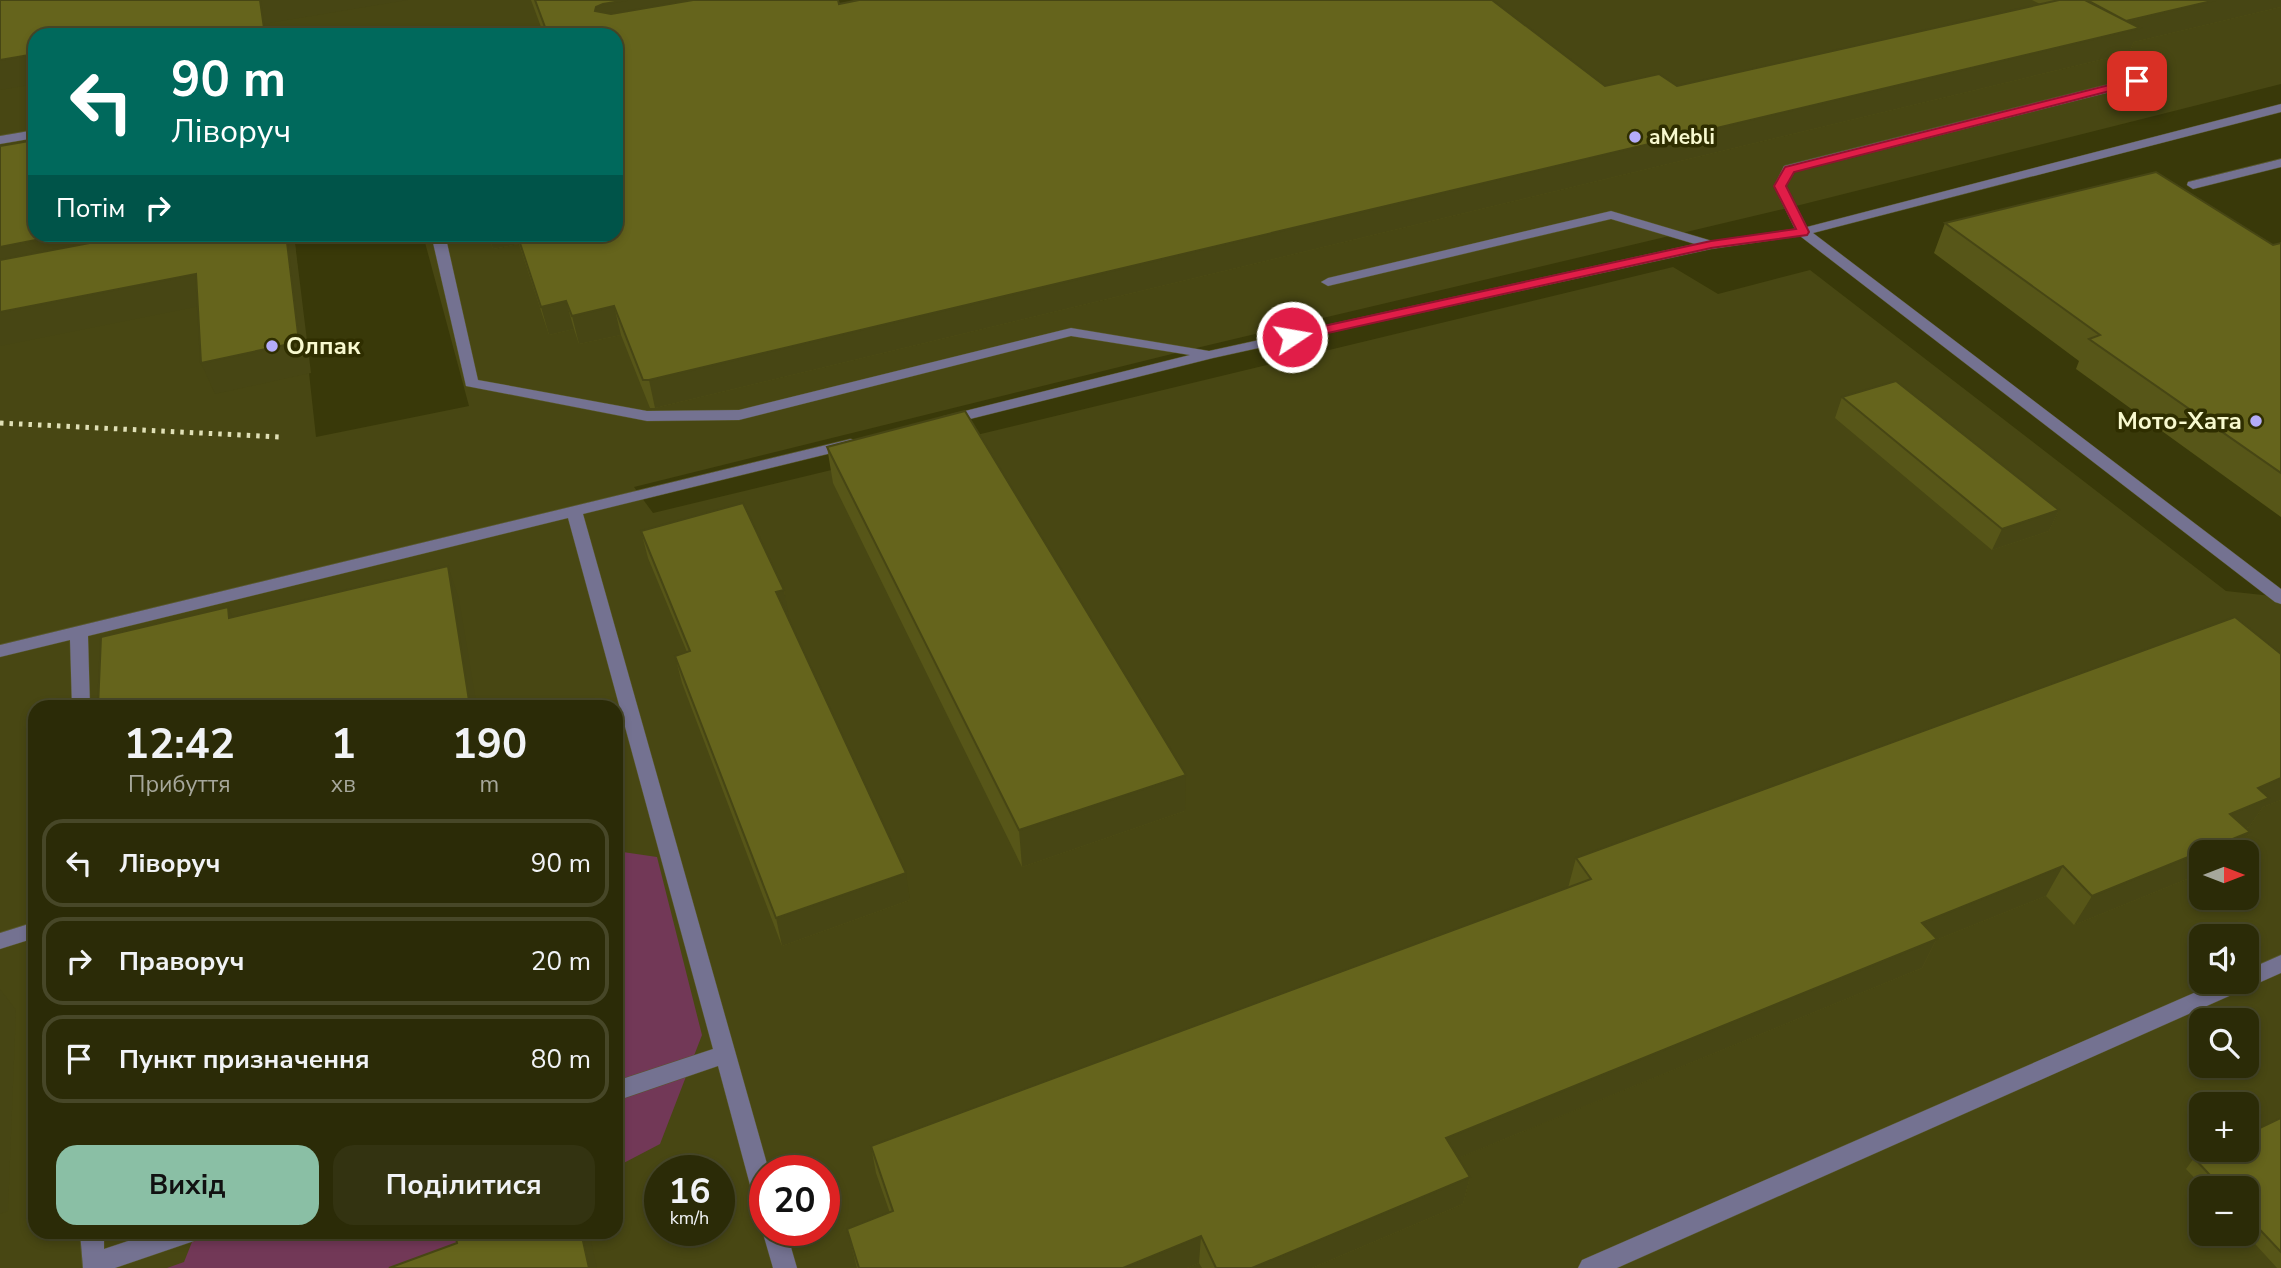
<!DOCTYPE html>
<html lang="uk">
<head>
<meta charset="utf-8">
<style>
  :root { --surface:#2b2b07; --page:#331; --text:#f1f3f6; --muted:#a6a79b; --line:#474728; --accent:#8abfa5 }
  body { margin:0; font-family:"Nunito Sans",sans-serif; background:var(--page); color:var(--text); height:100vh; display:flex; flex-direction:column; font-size:26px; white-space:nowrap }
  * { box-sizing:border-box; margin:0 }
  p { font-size:23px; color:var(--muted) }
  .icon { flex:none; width:38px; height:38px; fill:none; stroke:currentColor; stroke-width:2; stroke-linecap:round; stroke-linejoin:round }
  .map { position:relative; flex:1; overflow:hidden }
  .sheet { position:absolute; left:28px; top:700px; width:595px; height:539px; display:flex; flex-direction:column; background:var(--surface); border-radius:21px; box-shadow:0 4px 10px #0003,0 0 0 2px var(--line) }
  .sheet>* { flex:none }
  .banner { position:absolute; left:28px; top:28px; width:595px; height:214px; border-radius:21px; box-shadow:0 4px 10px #0003,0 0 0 2px var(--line); background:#00695c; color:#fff; overflow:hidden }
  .needle { width:46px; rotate:90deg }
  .fabs { position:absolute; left:2189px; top:840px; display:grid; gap:14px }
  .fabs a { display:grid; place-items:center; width:70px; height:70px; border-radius:14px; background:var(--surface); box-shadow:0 4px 10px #0003,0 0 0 2px var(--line); font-size:35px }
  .speed { position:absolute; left:644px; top:1155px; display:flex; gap:14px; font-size:35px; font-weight:700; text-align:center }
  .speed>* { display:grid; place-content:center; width:91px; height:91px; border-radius:50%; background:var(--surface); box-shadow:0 4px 10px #0003,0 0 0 2px var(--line); line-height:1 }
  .speed small { font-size:18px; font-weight:400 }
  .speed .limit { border:10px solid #d22; background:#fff; color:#111 }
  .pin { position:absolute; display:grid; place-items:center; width:60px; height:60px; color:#fff; margin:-30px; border-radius:14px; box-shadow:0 4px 10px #0006 }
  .me { position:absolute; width:77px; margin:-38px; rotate:78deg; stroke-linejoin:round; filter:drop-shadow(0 0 5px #0008) }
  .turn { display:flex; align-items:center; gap:24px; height:147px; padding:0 28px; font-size:32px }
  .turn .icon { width:91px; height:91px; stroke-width:2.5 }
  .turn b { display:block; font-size:49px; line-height:60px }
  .then { display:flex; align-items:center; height:66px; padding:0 28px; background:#0003; gap:14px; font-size:26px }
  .eta { display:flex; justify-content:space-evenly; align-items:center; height:119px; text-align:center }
  .eta b { font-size:42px; font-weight:700; line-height:49px }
  .action { display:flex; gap:14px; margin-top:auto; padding:14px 28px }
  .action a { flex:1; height:80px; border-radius:21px; background:var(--accent); color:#111; font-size:28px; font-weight:700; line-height:80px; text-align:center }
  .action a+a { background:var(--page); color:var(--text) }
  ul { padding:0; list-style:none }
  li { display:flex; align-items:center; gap:21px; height:88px; margin:0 14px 10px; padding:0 14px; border:4px solid var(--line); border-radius:21px }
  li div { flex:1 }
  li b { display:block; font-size:26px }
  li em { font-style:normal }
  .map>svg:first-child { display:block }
  .built { fill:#484713; fill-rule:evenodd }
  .green { fill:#723857 }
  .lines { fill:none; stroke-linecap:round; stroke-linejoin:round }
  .service-casing { stroke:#585829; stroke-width:1 }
  .service { fill:#747291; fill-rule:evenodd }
  .rail { stroke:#e0e0b6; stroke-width:5; stroke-dasharray:3.5 6; stroke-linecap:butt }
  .wall { fill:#575618 }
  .shaded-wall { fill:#474614 }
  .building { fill:#65641c; stroke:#474614; stroke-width:2 }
  .route { fill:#e11d48; stroke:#92132f; stroke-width:2 }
  .poi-dot { fill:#b4acf9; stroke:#2f2e00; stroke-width:2.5 }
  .labels { text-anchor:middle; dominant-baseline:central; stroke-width:7; stroke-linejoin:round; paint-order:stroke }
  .far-poi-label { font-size:21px; font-weight:bold; fill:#f8f9cf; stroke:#2f2e00; text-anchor:start }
  .poi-label { font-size:24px; font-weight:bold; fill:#f8f9cf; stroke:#2f2e00; text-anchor:start }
</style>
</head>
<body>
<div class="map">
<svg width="2281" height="1268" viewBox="0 0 2281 1268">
  <rect width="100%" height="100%" fill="#393909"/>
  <path class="built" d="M215,0H741L537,35H35V234L294,235L316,437L469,406L423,235L616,234L880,0H2281V84L1792,207L1188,350L634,487L653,513L1673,267L1718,294L1810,270L2226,591L2281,597V1268H0V34ZM35,707H616V1232H35ZM2202,852H2247V898H2202ZM2202,936H2247V982H2202ZM2202,1020H2247V1066H2202ZM2202,1104H2247V1150H2202ZM660,1171H719V1230H660ZM765,1171H824V1230H765ZM2202,1188H2247V1234H2202Z"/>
  <path class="green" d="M616,851L657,857L702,1035L660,1144L616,1167Z
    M196,1232H492L423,1268H167L184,1262Z"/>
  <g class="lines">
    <g class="service-casing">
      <path id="service" d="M2138,77L2144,81L2142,84L1794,172L1786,186L1807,227L2281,104V112L1813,233L2281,589V604L2275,602L1800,236L1711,249L1213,358L946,425L941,423L938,420L941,417L1190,355L1071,336L739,420L647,421L466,386L431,234H445L478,380L647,411L739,410L1071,328L1209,351L1695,244L1611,219L1328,286L1321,282L1328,278L1611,211L1712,241L1795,229L1774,186L1784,166Z
        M35,130V138L0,144V136Z
        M2281,159V167L2193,189L2187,185L2188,182Z
        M851,439L856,441L859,444L856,447L583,514L769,1171H765V1207L757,1204L753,1196L718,1066L616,1101V1081L713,1049L568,518L88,636L90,707H72L70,640L0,657V645Z
        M35,922V938L0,949V933Z
        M2281,955V973L1617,1268H1578L1582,1260L2219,982H2247V970Z
        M765,1224V1230H786L797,1268H773L762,1230Z
        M80,1232H104V1249L155,1232H201L197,1240L115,1268H83Z"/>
    </g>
    <use href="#service" class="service"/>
    <path class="rail" d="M0,423L281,437"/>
  </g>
  <path class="wall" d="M531,0H838L839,4L1605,86H1677L2040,4L2032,0H2281V7L2134,42L2129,53L655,408H650L621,335L579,344L574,329L549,335L519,244L493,249L488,234H616V35H544Z
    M1945,223L2273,245L2281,243V517L2076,369L2079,361L1934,253Z
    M1842,397L2059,510L2049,531L1992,550L1835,418Z
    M827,447L1185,811L1022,867L833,483Z
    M641,531L784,590L788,617L910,900L782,946L682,683L675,656L687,652L648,558Z
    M2281,654V800L2263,807L2249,827L2246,829L2250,832L2236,852H2202V873L2074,925L2046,896L1936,940L1922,968L1458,1158L1470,1177L1463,1204L1312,1268H1202L1199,1263L1187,1268H857L847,1229L890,1213L876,1173L871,1146L1568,888L1576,858Z
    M2281,1118V1268H2277L2246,1234H2247V1188H2204L2186,1169L2194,1158Z"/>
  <path class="shaded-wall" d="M260,0H408L269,23L271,35H265Z
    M627,0H772L609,29L595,11L596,7L603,4Z
    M2216,0H2281V7L2134,42L2129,53L655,408L649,380Z
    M35,54V84L0,90V60Z
    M66,234H235L0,280V247Z
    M286,234H292L295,243L311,373L215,394L201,363Z
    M488,234H516L519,244L493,249Z
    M196,274L210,304L0,346V312Z
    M566,301L574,329L549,335L541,307Z
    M614,306L621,335L579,344L572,316Z
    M2059,510L2049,531L1992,550L2002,529Z
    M448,566L459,599L477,707H470Z
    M784,590L789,617L782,619L776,592Z
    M228,607L244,640L229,618Z
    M1186,775L1185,811L1022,867L1019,830Z
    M2281,778V800L2263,807L2249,827L2211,843L2230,814L2258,788Z
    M2250,832L2236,852H2202V873L2074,925L2092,896Z
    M2063,866L2046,896L1936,940L1922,968L1439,1166L1446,1138L1922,923Z
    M906,873L910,900L782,946L776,918Z
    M0,989L16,1010L8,1211L0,1214Z
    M1470,1177L1463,1204L1312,1268H1252Z
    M581,1232H589L597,1268H589Z
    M1201,1236L1199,1263L1187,1268H1123Z"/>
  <path class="building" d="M0,0H260L265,35H164V33L152,35H35V54L0,60Z
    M535,0H627L603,4L596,7L595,11L611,14L693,0H838L839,4L859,0H1492L1605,86L1659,74L1677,86L2059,0H2085L2140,28L649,380H643L614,306L572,316L566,301L541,307L517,234H616V35H548Z
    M2087,0H2216L2126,21Z
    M35,140V234H66L0,247V146Z
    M2156,172L2273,245L2281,243V473L2089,339L2100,335L1945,223Z
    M137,234H286L299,342L201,363L196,274L0,312V260Z
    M1896,381L2059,510L2002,529L1842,397Z
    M965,411L1186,775L1019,830L827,447Z
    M743,503L784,590L776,592L906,873L776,918L675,656L690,651L641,531Z
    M448,566L470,707H98L101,637L228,607L229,618Z
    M2235,617L2281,654V778L2258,788L2269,798L2230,814L2250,832L2092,896L2063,866L1922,923L1937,939L1446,1138L1470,1177L1252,1268H1216L1201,1236L1123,1268H859L847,1229L893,1211L871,1146L1591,879L1576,858Z
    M2281,1118V1252L2247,1216V1188H2222L2194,1158L2213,1150H2247V1134Z
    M455,1232H581L589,1268H389L457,1243Z"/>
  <path class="route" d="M2137,78L2141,79V83L1794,172L1786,186L1809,232L1807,235L1711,248L1292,341L1285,337L1292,333L1711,241L1796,229L1774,186L1785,167Z"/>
  <g class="poi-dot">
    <circle cx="1635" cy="137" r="7"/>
    <circle cx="272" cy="346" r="7"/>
    <circle cx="2256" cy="421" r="7"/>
  </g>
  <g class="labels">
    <g class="far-poi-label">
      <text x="1649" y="137">aMebli</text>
    </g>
    <g class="poi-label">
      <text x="286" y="346">Олпак</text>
      <text x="2242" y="421" text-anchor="end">Мото-Хата</text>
    </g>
  </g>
</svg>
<div class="fabs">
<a><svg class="needle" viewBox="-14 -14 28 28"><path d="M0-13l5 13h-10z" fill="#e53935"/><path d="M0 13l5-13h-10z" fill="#a6a79b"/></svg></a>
<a><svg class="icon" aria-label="sound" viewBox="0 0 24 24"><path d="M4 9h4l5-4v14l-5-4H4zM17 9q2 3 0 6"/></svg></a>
<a><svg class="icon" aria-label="search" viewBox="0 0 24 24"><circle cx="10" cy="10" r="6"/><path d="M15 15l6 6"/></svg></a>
<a>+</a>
<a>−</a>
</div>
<div class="speed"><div>16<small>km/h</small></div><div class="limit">20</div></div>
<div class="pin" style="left:2137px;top:81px;background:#d93025"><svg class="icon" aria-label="arrive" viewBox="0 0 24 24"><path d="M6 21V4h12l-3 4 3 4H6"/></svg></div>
<svg class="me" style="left:1292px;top:337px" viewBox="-20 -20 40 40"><circle r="17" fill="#e11d48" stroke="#fff" stroke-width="3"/><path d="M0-11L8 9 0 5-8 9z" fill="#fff"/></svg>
<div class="banner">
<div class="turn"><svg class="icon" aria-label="left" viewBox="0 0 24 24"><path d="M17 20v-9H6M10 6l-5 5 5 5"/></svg><div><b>90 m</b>Ліворуч</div></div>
<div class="then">Потім<svg class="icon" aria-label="right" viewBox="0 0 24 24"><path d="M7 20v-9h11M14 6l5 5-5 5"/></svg></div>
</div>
<section class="sheet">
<div class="eta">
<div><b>12:42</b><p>Прибуття</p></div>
<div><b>1</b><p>хв</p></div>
<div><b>190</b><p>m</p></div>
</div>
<ul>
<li><svg class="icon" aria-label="left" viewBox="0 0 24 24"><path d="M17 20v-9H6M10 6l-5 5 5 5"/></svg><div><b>Ліворуч</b></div><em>90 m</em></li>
<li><svg class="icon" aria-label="right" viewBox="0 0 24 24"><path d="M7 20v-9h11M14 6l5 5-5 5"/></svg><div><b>Праворуч</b></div><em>20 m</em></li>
<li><svg class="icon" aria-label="arrive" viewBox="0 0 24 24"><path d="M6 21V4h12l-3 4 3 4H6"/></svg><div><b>Пункт призначення</b></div><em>80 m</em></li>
</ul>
<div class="action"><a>Вихід</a><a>Поділитися</a></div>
</section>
</div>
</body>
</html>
